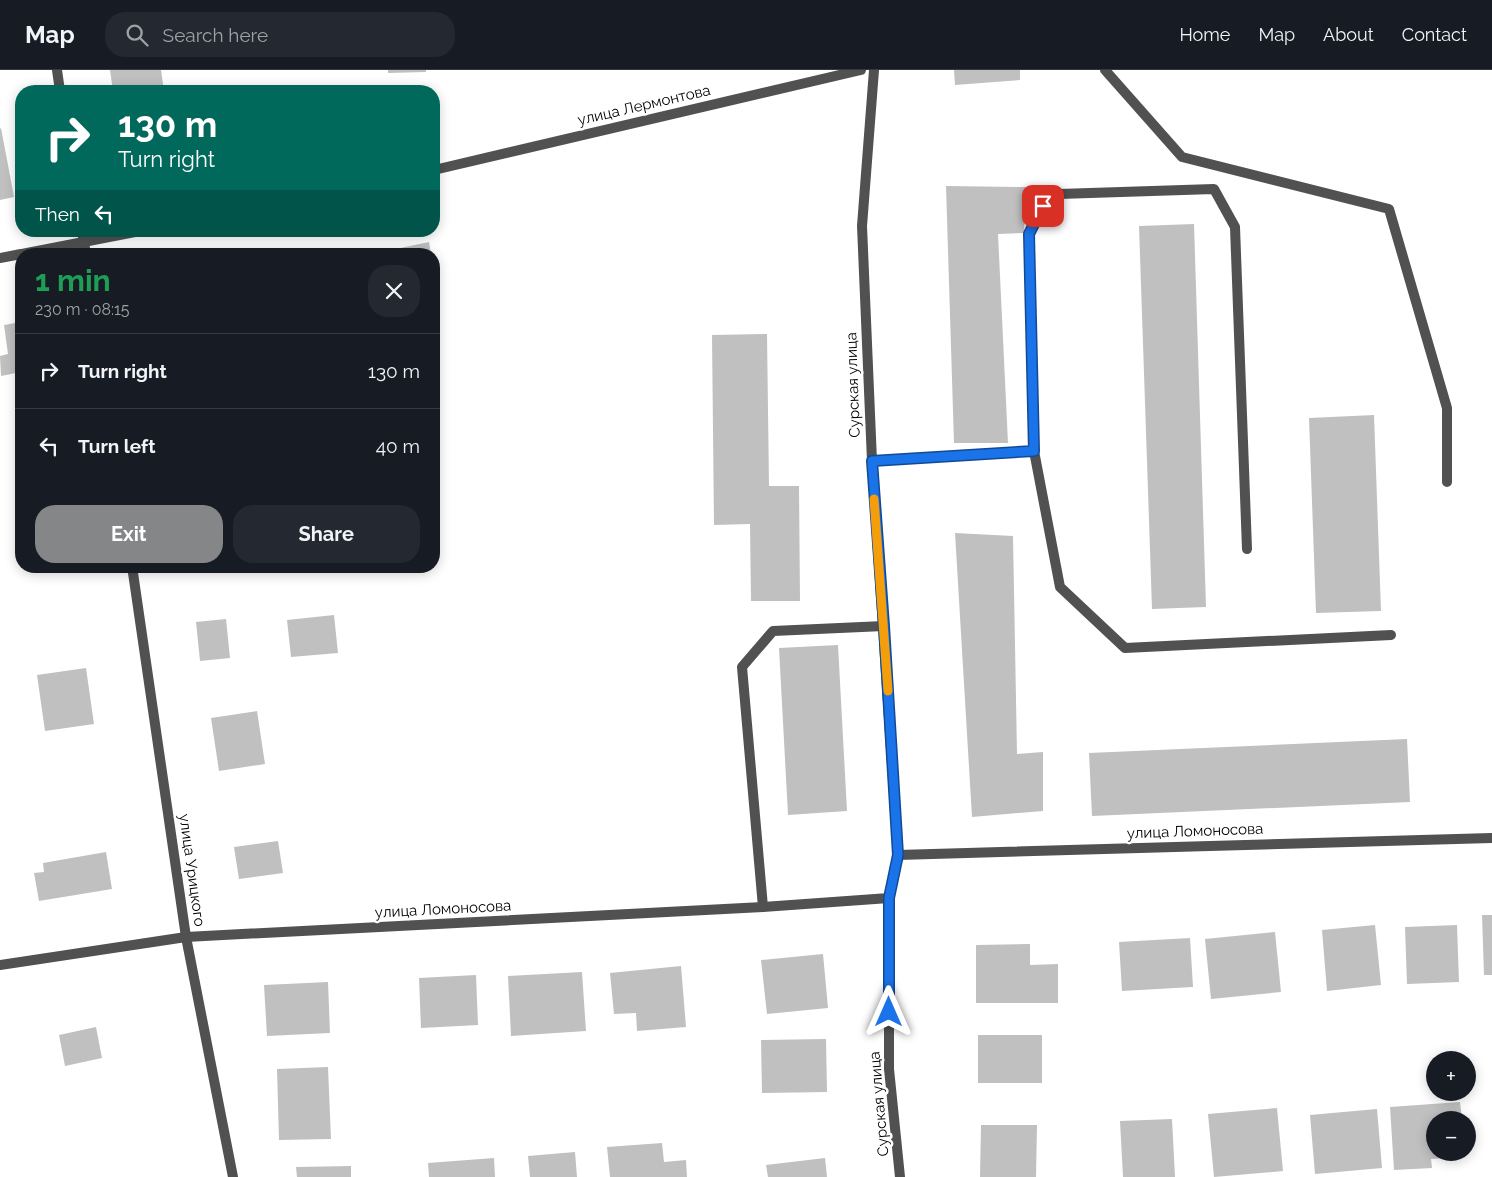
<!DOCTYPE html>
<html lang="en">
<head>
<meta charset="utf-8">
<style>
  :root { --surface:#171b24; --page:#242831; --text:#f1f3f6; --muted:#9ea1a6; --line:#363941; --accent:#858687 }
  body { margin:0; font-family:Raleway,sans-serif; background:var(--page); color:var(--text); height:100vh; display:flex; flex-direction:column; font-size:19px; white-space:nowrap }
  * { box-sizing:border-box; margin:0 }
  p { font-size:16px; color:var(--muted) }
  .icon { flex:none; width:28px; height:28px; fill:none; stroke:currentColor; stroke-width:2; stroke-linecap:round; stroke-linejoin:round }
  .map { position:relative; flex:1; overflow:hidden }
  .panel { position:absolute; left:15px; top:178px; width:425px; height:325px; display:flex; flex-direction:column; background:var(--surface); border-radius:20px; box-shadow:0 2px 12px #0003 }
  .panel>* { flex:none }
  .guide { position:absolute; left:15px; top:15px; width:425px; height:152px; border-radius:20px; box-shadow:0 2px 12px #0003; background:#00695c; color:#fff; overflow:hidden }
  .controls { position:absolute; left:1426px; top:981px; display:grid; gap:10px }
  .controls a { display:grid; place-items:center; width:50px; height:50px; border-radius:50%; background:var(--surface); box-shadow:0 2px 12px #0003; font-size:25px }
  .pin { position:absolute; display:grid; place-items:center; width:42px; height:42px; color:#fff; margin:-21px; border-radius:10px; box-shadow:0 2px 8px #0006 }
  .me { position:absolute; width:55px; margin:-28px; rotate:0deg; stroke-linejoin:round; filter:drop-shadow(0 0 4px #0008) }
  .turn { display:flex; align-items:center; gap:18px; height:105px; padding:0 20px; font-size:22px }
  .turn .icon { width:65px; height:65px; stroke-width:2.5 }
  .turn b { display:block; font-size:35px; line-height:42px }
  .then { display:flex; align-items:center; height:48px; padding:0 20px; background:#0003; gap:10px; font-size:19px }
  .round { display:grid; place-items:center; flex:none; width:52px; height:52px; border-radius:20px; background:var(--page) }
  .headline { display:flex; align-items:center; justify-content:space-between; height:85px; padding:0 20px }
  h1 { font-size:30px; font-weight:700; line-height:38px; color:#1e9e55 }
  .cta { display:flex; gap:10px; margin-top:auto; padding:10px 20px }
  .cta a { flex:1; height:58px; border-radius:20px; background:var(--accent); color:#fff; font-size:20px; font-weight:700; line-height:58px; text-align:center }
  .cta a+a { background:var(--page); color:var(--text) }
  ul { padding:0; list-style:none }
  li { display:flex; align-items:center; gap:15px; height:75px; padding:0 20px; border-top:1px solid var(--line) }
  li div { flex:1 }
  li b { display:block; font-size:19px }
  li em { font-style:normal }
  header { display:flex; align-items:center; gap:30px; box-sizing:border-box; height:70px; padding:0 25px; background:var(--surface); border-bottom:1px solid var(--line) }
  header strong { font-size:24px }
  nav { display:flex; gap:28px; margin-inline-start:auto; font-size:18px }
  .search { width:350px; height:45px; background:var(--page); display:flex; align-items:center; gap:12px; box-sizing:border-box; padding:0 18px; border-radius:20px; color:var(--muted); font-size:19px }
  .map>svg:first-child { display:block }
  .building { fill:#c0c0c0 }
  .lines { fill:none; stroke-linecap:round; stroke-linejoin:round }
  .service { stroke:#515151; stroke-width:10 }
  .minor { stroke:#515151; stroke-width:10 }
  .tertiary { stroke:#515151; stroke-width:10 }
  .route-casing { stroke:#114b97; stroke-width:12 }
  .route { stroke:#1a73e8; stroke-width:9 }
  .slow { stroke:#f59e0b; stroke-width:9 }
  .labels { text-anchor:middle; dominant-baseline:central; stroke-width:5; stroke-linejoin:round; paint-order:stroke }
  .street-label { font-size:15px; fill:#000; stroke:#fff }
</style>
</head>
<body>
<header>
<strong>Map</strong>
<div class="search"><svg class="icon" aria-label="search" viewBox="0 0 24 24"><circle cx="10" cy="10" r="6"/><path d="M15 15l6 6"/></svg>Search here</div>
<nav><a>Home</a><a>Map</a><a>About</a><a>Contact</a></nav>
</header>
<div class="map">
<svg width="1492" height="1107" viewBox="0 0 1492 1107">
  <rect width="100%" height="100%" fill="#fff"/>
  <path class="building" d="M110,0H161L164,21H113Z
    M388,0H426V2L388,3Z
    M954,0H1020V10L955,15Z
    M359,15L360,21H322L321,20Z
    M1,58L14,127L0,130V59Z
    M946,116L1026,117L1024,163L998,164L1008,373H954Z
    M1194,154L1206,537L1152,539L1139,156Z
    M429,172L431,184H392L391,180Z
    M21,252V302L1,306L0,286L8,284L4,255Z
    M767,264L769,416H799L800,531H751L750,454L714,455L712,265Z
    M1374,345L1381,541L1316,543L1309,348Z
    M955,463L1013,466L1017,684L1043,682V741L972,747Z
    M334,545L338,583L291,587L287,550Z
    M226,549L230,588L200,591L196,552Z
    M838,575L847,741L788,745L779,578Z
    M86,598L94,654L45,661L37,605Z
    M257,641L265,694L219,701L211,648Z
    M1407,669L1410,732L1092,746L1089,683Z
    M278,771L283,803L239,809L234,777Z
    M106,782L112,819L39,831L34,803L44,802L43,793Z
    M1482,845H1492V905H1484Z
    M1375,855L1381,915L1327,921L1322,860Z
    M1457,855L1459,912L1407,914L1405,857Z
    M1275,862L1281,922L1211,929L1205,869Z
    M1190,868L1193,917L1122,921L1119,872Z
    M1030,874V895L1058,894V933H976V875Z
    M823,884L828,938L767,944L761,890Z
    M681,896L686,957L637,961L636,943L614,944L610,903Z
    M582,902L586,961L511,966L508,906Z
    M476,905L478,955L421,958L419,908Z
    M328,912L330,963L267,966L264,915Z
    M96,957L102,988L65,996L59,965Z
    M978,965H1042V1013H978Z
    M826,969L827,1022L762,1023L761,970Z
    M328,997L331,1069L279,1070L277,999Z
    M1460,1032L1462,1050H1435V1082H1464V1087L1431,1089L1432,1098L1394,1100L1390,1037Z
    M1277,1038L1283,1101L1214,1107L1208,1044Z
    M1377,1039L1382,1098L1315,1104L1310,1045Z
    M1172,1049L1175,1107H1123L1120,1051Z
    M981,1055H1037L1036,1107H980Z
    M662,1073L664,1092L686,1090L687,1107H610L607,1077Z
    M575,1082L577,1107H530L528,1086Z
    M494,1088L495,1107H429L428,1093Z
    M825,1088L827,1107H768L766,1095Z
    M351,1096V1107H297L296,1097Z"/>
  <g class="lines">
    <path class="service" d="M1105,0L1182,87L1389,139L1447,338V412
      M1034,381L1029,164L1043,135L1059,124L1214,119L1235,157L1247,479
      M872,391L1034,381L1060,517L1125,578L1391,565
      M763,837L742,597L773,561L884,556"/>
    <path class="minor" d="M57,0L60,21
      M874,0L862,156L872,391L898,785L889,828V999L900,1107
      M82,161L86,184
      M132,496L186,867L233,1107
      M898,785L1492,768
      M0,895L186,867L763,837L889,828"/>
    <path class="tertiary" d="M434,100L861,0
      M22,184L140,161
      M0,188L21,184"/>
  </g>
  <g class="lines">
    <g class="route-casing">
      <path id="route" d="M889,942V828L898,785L884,556L872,391L1034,381L1029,164L1043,136"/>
    </g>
    <use href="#route" class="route"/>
    <path class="slow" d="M874,429L888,621"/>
  </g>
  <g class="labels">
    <g class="street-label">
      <text transform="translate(644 35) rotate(-13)">улица Лермонтова</text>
      <text transform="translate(853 315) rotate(-92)">Сурская улица</text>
      <text transform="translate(1195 761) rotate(-2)">улица Ломоносова</text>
      <text transform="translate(192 800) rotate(82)">улица Урицкого</text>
      <text transform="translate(443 839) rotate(-3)">улица Ломоносова</text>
      <text transform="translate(879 1034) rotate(-95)">Сурская улица</text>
    </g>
  </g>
</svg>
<div class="controls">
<a>+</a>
<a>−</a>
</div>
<div class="pin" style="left:1043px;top:136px;background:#d93025"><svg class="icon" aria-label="arrive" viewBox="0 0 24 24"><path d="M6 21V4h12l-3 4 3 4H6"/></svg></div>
<svg class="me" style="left:889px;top:942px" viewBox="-20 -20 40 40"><path d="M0-17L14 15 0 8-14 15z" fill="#1a73e8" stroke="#fff" stroke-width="4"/></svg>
<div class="guide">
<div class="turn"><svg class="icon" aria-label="right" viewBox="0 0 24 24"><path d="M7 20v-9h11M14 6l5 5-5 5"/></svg><div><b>130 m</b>Turn right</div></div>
<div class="then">Then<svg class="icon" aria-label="left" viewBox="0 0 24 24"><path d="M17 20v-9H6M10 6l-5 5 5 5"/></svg></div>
</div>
<section class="panel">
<div class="headline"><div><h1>1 min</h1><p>230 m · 08:15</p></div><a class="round"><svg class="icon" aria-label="close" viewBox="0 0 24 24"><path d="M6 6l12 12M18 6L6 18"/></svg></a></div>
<ul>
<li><svg class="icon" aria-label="right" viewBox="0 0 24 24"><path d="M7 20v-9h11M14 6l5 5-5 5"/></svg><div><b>Turn right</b></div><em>130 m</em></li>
<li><svg class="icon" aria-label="left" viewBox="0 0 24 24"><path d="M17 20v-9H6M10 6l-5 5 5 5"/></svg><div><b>Turn left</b></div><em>40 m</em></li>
</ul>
<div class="cta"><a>Exit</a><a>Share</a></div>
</section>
</div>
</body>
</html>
